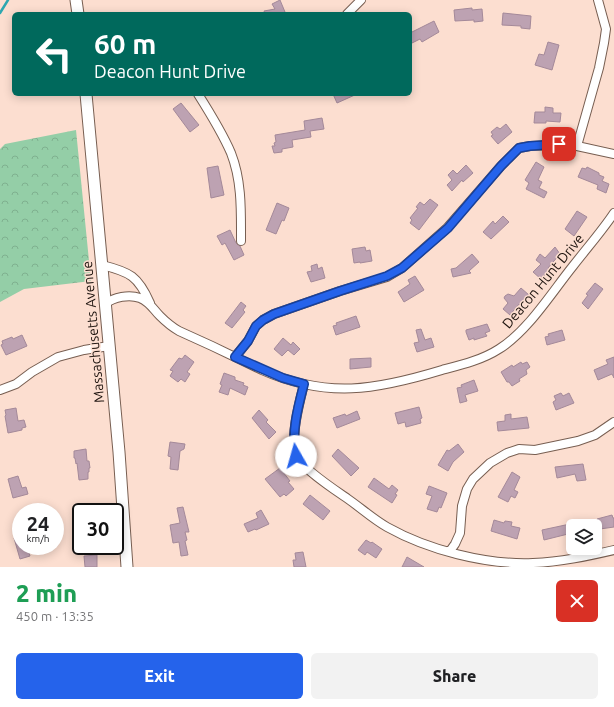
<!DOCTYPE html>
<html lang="en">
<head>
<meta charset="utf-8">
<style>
  :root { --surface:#fff; --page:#f2f2f2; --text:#202124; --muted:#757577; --accent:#2563eb }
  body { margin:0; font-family:Ubuntu,sans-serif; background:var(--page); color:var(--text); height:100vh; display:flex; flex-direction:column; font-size:15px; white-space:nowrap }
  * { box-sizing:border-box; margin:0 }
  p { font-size:13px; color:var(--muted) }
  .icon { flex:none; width:22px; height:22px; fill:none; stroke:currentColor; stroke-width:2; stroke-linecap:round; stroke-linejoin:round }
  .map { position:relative; height:567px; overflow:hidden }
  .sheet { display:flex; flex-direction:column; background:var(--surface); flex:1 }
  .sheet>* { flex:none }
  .guide { position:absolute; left:12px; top:12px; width:400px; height:84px; border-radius:6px; box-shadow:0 2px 10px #0003; background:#00695c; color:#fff; overflow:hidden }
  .tools { position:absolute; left:566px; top:519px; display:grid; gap:8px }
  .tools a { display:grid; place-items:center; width:36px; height:36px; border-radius:6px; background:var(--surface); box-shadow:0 2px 10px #0003; font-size:20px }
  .speed { position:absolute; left:12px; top:503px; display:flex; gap:8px; font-size:20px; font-weight:700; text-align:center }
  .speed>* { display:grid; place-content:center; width:52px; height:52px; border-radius:50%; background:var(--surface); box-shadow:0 2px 10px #0003; line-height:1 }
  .speed small { font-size:10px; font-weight:400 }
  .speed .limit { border:2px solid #111; border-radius:6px; background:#fff; color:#111 }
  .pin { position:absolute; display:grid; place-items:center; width:34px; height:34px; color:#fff; margin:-17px; border-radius:8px; box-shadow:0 2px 6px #0006 }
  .me { position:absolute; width:44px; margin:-22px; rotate:353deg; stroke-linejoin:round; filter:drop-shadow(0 0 3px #0008) }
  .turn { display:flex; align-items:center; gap:14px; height:84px; padding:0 16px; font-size:18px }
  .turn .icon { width:52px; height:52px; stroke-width:2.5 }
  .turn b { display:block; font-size:28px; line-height:34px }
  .round { display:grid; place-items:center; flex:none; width:42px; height:42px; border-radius:6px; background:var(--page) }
  .summary { display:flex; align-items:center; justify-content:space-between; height:68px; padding:0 16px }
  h1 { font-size:24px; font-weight:800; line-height:30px; color:#1e9e55 }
  .primary-button { display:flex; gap:8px; margin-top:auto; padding:8px 16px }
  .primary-button a { flex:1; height:46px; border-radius:6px; background:var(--accent); color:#fff; font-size:16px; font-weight:800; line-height:46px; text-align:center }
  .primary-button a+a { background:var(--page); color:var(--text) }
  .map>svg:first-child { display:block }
  .park { fill:url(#park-crowns) }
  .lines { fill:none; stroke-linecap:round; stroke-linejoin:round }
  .stream { stroke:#2ea7b0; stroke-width:2.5 }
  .building { fill:#bda2b2; stroke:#a48999 }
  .street-casing { stroke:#775e51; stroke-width:10 }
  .secondary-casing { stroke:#775e51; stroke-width:13 }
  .street { stroke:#fff; stroke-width:8 }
  .secondary { stroke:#fff; stroke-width:11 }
  .route-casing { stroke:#184099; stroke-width:10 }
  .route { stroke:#2563eb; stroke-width:7 }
  .labels { text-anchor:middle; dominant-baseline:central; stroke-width:3; stroke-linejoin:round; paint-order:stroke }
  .street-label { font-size:14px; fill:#1d130e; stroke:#fcded0 }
</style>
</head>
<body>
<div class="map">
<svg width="614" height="567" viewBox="0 0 614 567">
  <defs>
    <pattern id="park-crowns" width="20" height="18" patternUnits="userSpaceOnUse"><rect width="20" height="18" fill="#94cea7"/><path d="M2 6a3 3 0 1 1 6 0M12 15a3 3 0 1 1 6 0" fill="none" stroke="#7fb08f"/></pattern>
  </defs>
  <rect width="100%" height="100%" fill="#fcded0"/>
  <path class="park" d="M76,130L91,281L24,289L0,302V149L5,144Z"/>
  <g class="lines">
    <path class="stream" d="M0,13L8,0"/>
  </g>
  <path class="building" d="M280,0L285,12L281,14H265L264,11L275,9L272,4Z
    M472,8V10L482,9L483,21L474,22V20L455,21L454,10Z
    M503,13L531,16L530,29L521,28V26L502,25Z
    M434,21L439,32L422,42L420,39L412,43L410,38V33Z
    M548,42L559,45L552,70L535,65L539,54L544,55Z
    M333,94H357L337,103Z
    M181,103L199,125L190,132L173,109Z
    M545,107L553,108V113H561L560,122L546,121V123H534L535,112H545Z
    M322,118L324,129L310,131L311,137L292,140L293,147L282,149V152L274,153L272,146H275L274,143L276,142L275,135L305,130L304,121Z
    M506,124L512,132L498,144L491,136L493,135L491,132L497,127L500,129Z
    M536,162L544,167L538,180L542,182L539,188L547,192L544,198L526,189L529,183L525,180Z
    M466,165L473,173L463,182L462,180L452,191L447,185L452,180L448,175L453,170L457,174Z
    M218,166L224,195L211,198L207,168Z
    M587,167L599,173V175L604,177L602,181L609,184L606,193L597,189L598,185L578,177L582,168L586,169Z
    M430,199L438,205L419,230L410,223L412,220L410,218L418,208L416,207L420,202L424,205Z
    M277,203L289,208L284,221L282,220L276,234L266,230Z
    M577,211L587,217L574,236L565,229Z
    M503,216L509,222L491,239L483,232L493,221L495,224Z
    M230,230L236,243L240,246L244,255L234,260L225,243L222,245L217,236Z
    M365,247L366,251L370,250L372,261L360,263V262L354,263L352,249Z
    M555,247L560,254L548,268L550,269L541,279L533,272L541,264L536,260L540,254L545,258Z
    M472,254L479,262L469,271L471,273L453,277L451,269L456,268Z
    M317,264L318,269L322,267L325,278L311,282L307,272L312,271L311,266Z
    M415,276L424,290L404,302L398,292L410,284L408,280Z
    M595,283L603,289L588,309L582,303L588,295L586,294Z
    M521,288L529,295L521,306L519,304L510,315L503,309L508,303L504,298L505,296L508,294L514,296Z
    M241,302L246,306L243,310L245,312L232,328L225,323Z
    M356,316L360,327L336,335L333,326L337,325L336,323Z
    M487,324L490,331L485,333L487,336L474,340V338L469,340L466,332V330Z
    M421,329L425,340L431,338L434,347L417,352L414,343L419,342L416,330Z
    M562,330L565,340L547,345L545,337L549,336L548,334Z
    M22,335L27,346L6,355L1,345L3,344L2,341L12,337L13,339Z
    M283,338L291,345L293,342L300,349L294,355L288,350L282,356L274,349Z
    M185,355L194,362L187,372L190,374L185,382L181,379L178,382L170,376L173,371L170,370L179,358L182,359Z
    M614,357V378L612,374L598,380L594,370L608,364L606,360Z
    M371,358V367L350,369V359Z
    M521,362L522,364L527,362L530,367L526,370L527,374L519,379L520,381L512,386L509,382H507L501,372L512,365L513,367Z
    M224,373L235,377V380L244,383L243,385L248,387L245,395L230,388L228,395L219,392L222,385L220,384Z
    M474,380L478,391L465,395L467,401L460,403L457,388L462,387L461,385Z
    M561,393L563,396L569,393L574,403L556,410L553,402L556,400L554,396Z
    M419,407L422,418L420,419L421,423L406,427L405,422L398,424L395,413Z
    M16,408L18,421L24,420L26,427L22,428V430L8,433L5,416L6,415L5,410Z
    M259,410L268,420L266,422L276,432L269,439L252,418Z
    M357,411L360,419L337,428L333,418L345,414L346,416Z
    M511,414V419L527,417L529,428L498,431L497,422L505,421V415Z
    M170,442L185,444L184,449L180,451L178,470L170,469L171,457L168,456Z
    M458,444L464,452L453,462L448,471L438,465L447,450L449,451Z
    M86,449L87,461H89L90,468H89V472H88V479L79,480L77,463L76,464L75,458H74V451Z
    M338,449L359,468L351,476L332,456Z
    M583,464L586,480L577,481L575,474L557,478L555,467Z
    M280,468L290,481L288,482L294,489L286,496L284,494L280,497L265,479Z
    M512,472L520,477L514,490L518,492L515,498L511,496L508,502L498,497Z
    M18,476L22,488L26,487L28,494L13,498L8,479Z
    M374,478L389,489L392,485L398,490L395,494L397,495L392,503L368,487Z
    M429,486L447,493L441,508L439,507L437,512L427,509L432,496L426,494Z
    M310,495L330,511L323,520L303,504Z
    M183,507L189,532H185L187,540L185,541L188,555L181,556L179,542L173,543L170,525L180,523L177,508Z
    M261,510L269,524L256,530L255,529L248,532L244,524L258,518L256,513Z
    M612,515L613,518H614V527L600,529L597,519Z
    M494,520L504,523L505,521L512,522L511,526L520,528L517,539L491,531Z
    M570,524L572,533L544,540L542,530Z
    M21,537V546H27L30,556L20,559L14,538Z
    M366,540L371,543L372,542L382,549L376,558L367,552L365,555L358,550Z
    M303,552L306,567H294L293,560H296L295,553Z
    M97,555V567H85L84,556Z
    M407,557L424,567H402Z"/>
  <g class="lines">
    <g class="street-casing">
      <path id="street" d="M347,14L361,0
        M198,94C210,113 222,132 231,153C242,181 241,211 241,241
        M577,146L599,68L604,43L606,29L598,0
        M102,265C130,272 138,276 150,303
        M105,304C114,297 129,294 140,298C150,302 153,309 160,316C165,321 172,327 179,331C190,336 201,341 212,346C229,354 245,362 262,370C327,399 376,390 442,370C461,365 482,360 499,349C528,331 552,292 573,266C587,248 602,231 614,213
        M235,357L248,341L256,326L263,320L274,314L340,291L387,277L402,268L447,228L501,166L519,148L530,146L559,145L577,146L614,154
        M304,384C300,400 289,441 296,456C303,469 335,490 348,499C361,508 373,519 387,527C428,550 486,565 533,563C561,562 588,556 614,550
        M0,390L16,384L32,372L58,357L84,350L109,346
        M450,551L455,544L460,533L462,506L467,489L473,479L490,463L507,453L519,449L535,450L578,441L595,435L614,422"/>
    </g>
    <g class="secondary-casing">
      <path id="secondary" d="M76,0L78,14
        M86,94L119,452L127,567"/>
    </g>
    <use href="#street" class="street"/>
    <use href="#secondary" class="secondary"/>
  </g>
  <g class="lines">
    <g class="route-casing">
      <path id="route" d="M296,456C291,432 298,407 304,384L283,378L235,357L248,341L256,326L263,320L274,314L340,291L387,276L402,268L448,228L501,166L519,148L530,146L559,144"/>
    </g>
    <use href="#route" class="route"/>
  </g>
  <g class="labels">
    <g class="street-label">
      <text transform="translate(543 281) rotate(-50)">Deacon Hunt Drive</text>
      <text transform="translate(93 332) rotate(-95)">Massachusetts Avenue</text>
    </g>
  </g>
</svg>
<div class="tools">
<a><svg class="icon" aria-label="layers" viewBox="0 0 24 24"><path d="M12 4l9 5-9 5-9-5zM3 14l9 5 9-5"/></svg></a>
</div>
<div class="speed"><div>24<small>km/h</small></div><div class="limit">30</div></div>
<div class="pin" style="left:559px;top:144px;background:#d93025"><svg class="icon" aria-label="arrive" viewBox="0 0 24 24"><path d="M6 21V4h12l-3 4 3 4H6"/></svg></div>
<svg class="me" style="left:296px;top:456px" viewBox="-20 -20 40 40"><circle r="19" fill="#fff"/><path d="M0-13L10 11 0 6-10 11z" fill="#2563eb"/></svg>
<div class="guide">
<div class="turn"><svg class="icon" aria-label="left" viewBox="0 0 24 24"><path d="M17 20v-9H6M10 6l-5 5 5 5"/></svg><div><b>60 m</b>Deacon Hunt Drive</div></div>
</div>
</div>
<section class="sheet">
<div class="summary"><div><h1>2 min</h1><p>450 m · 13:35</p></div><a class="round" style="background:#d93025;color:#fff"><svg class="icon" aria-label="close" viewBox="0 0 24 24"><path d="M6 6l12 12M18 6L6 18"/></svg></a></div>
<div class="primary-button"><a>Exit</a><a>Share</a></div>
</section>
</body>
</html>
